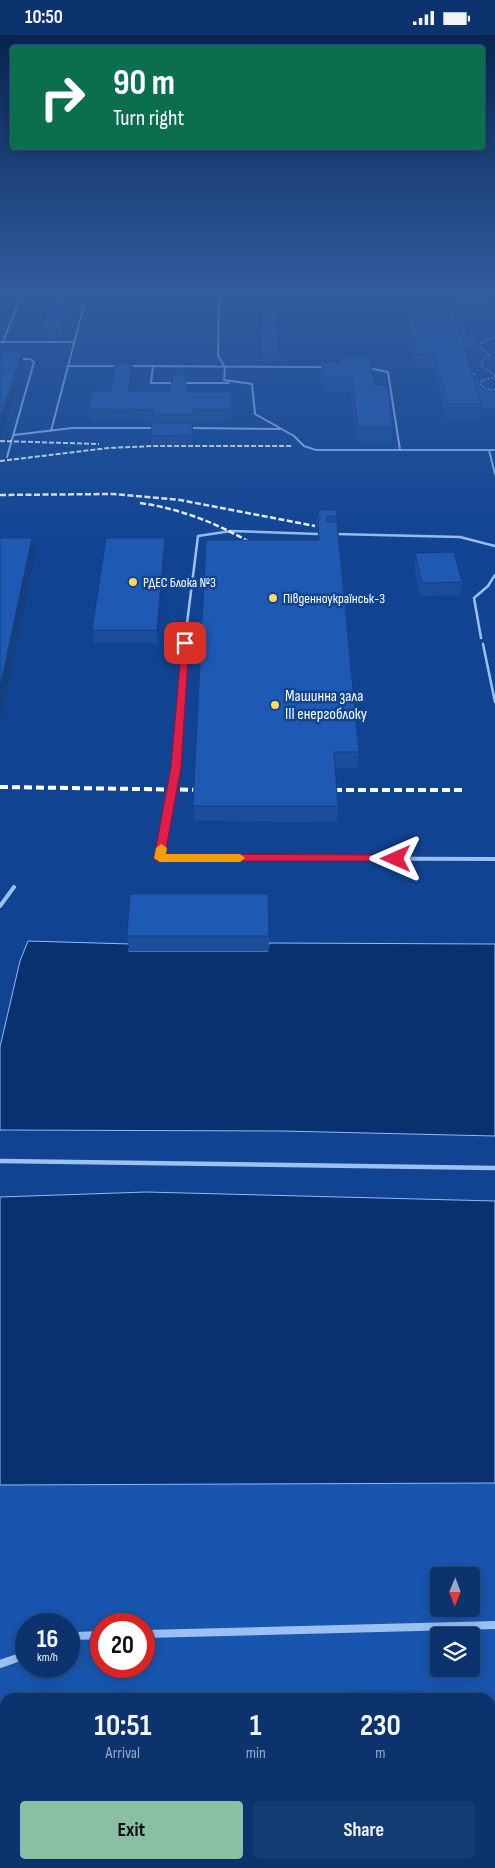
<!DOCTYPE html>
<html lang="en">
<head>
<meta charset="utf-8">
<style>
  :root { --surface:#0c336e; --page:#153b73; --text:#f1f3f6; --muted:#9aaac2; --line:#2c4e81; --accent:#8abfa5 }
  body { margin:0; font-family:"Sofia Sans Condensed",sans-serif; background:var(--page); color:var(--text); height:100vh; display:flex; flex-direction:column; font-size:19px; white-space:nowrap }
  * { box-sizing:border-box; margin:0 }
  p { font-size:16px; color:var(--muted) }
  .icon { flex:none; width:28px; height:28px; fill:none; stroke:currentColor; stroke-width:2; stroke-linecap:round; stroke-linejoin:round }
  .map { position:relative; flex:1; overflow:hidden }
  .panel { position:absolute; left:0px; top:1658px; width:495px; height:176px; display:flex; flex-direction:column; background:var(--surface); border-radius:15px 15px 0 0; box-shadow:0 2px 12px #0003,0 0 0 1px var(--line) }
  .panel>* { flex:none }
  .banner { position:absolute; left:10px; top:10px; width:475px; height:105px; border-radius:5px; box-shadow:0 2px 12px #0003,0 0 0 1px var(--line); background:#0b6e4f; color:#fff; overflow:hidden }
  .needle { width:32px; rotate:181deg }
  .fabs { position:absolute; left:430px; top:1532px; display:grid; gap:10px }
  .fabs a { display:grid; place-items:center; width:50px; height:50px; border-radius:5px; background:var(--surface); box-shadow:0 2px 12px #0003,0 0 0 1px var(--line); font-size:25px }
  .speed { position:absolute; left:15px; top:1578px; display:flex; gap:10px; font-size:25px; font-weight:700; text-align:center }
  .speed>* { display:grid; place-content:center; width:65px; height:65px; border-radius:50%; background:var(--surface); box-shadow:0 2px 12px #0003,0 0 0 1px var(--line); line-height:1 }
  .speed small { font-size:12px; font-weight:400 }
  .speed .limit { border:8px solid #d22; background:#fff; color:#111 }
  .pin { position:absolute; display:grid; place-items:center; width:42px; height:42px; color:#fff; margin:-21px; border-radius:10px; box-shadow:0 2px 8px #0006 }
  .me { position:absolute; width:55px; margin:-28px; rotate:270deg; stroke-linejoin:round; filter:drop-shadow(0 0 4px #0008) }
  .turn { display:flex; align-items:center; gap:18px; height:105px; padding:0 20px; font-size:22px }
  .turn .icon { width:65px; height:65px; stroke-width:2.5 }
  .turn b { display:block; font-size:35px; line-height:42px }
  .eta { display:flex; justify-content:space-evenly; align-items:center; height:85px; text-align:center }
  .eta b { font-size:30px; font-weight:700; line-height:35px }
  .cta { display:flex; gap:10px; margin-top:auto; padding:10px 20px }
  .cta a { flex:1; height:58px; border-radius:5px; background:var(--accent); color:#111; font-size:20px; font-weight:700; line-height:58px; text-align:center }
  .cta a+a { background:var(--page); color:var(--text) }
  .status { display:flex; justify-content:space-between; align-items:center; height:35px; padding:0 25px; background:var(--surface); direction:ltr }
  .status svg { height:14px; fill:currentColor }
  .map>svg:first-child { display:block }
  .green { fill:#1855ae; fill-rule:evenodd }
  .water { fill:#0a316f; stroke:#8ebbf7 }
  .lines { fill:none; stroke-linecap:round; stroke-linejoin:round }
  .path { stroke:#9dc0f3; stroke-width:2; stroke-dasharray:1 2; stroke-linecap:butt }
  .service-far3 { stroke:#9dc0f3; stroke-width:2 }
  .service-far2 { stroke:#9dc0f3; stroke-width:2.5 }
  .service-far1 { stroke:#9dc0f3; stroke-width:4 }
  .service { stroke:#9dc0f3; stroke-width:4.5 }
  .minor { stroke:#9dc0f3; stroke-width:8 }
  .rail-far2 { stroke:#fff; stroke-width:2; stroke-dasharray:5 2; stroke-linecap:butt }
  .rail-far1 { stroke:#fff; stroke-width:2.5; stroke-dasharray:6 2.5; stroke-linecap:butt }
  .rail { stroke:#fff; stroke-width:4; stroke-dasharray:8 4; stroke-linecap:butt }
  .wall { fill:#1a4d9a }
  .shaded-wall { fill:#153f7d }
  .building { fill:#1e5ab3; stroke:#153f7d }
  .route { fill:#e11d48; stroke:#92132f }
  .slow { fill:#f59e0b }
  .poi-dot { fill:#ffd85f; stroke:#104493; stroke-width:2 }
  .labels { text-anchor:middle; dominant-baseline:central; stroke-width:5; stroke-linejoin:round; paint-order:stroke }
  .far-poi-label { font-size:14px; fill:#fff; stroke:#104493; text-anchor:start }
  .poi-label { font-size:16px; fill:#fff; stroke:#104493; text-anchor:start }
</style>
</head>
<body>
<div class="status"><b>10:50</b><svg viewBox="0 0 49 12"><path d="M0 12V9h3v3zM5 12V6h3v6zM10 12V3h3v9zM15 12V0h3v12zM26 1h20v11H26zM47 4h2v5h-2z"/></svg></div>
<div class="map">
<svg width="495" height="1833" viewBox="0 0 495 1833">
  <rect width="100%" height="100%" fill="#104493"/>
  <path class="green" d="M448,290H464L467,300L490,299L495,296V300L478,301L473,305L478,313L487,318L486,320H481L471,315H458Z
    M468,345H478L482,354L495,357V373H476Z
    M495,1448V1833H0V1450ZM439,1541H471V1574H439ZM26,1589H69V1631H26ZM101,1589H144V1631H101ZM439,1601H471V1634H439ZM5,1662H490V1829H5Z"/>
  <path class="water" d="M28,906L130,909L129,916H268L269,908L495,909V1101L282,1096L0,1095V1012L20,926Z
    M146,1157L495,1166V1448L0,1450V1162Z"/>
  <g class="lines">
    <path class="path" d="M495,302L482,307L481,312L489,320L483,325L481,331L495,340
      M468,337L474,339L469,342
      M495,342L481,346V350L484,353L495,355"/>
    <path class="service-far3" d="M219,258L218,321L225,332L224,345L252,349L255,379L294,401L304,411L316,415H495
      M0,307H73
      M3,307L22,258
      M67,331H118
      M128,331L326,332
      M153,331L151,348H229
      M368,333L388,337L400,415
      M189,393L280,394
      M51,396L84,270
      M14,400L72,393H155
      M489,415L495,439
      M7,422L34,327L30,324H20"/>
    <path class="service-far2" d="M336,499L460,502L495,511
      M481,603L474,563L488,551L495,540
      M185,604L198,501L231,496L317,499
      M483,609L495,667
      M180,680L185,608"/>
    <path class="service-far1" d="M180,679L176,732L160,823L495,824
      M0,871L14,852"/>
    <path class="service" d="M0,1126L495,1133"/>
    <path class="minor" d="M144,1599L495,1590
      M69,1604L77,1601L101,1600
      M0,1629L26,1620"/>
    <path class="rail-far2" d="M0,406L99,409
      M0,426L108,413L154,411H293"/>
    <path class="rail-far1" d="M0,460L113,459L180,465L315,491
      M140,468C183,474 221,490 258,512"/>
    <path class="rail" d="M0,752L207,755
      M322,755H462"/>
  </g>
  <path class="wall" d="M441,258H495V290H457L481,369L478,383H446L434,333H415L404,280L405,268L444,267Z
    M72,267L62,304H45L43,293Z
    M262,274L280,317V326H261Z
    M340,322L374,350L393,392L392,407L356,406L351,357H323L321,341L322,327H340Z
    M132,329L133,340L131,356L188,357L232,368L231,387H193L192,409H151V401L153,386H90L88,374L111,356Z
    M318,475L337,481L336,487L359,717L357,733H335L338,771L337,787L194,786L193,771L318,505V496L317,490Z
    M165,503L166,515L158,608H94L92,595Z
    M415,518L462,547L460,560L420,561L414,530Z
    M127,901H269V916H129Z"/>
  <path class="shaded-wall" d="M70,258H71L72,267L62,304L61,293Z
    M22,317L24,330L0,406V384Z
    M132,329L133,340L129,368L128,356Z
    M32,503L35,518L0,686V653Z
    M165,503L166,515L158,608L157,595Z"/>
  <path class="building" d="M53,258H70L61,293H43Z
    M447,258H495V277H454L481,369H448L435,319H417L405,268L449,267Z
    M262,274H275L280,317L261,318Z
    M3,317H22L0,384V327Z
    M340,322H370L374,350H387L393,392H358L352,342L324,343L322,327H340Z
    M115,329H132L128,356H170L173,339H183L188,357H232L231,375H193L192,379H152L153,375L88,374L93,356H111Z
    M152,388H192V400L151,401Z
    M318,475H336L337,481H328L326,484L328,487H337L359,717H334L338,771H193L206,505H319L318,487L321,483L318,481Z
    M0,503H32L0,653Z
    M106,503H165L157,595H92Z
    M454,517L462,547L422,548L415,518Z
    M130,859H268L269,901H127Z
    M424,1657V1662H262V1658Z
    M490,1755H495V1792H490Z"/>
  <linearGradient id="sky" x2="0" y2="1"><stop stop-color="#092551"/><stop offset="0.5" stop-color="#315c9e"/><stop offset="1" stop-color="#315c9e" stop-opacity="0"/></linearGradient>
  <rect width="495" height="515" fill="url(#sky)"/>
  <path class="route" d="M182,606H188L189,608L181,732L165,819L396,820L402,824L400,826H156L154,823L171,732Z"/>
  <path class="slow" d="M161,809L167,813L166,819H240L245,823L240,827H160L154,823L156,813Z"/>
  <g class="poi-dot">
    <circle cx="133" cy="547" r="5"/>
    <circle cx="273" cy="563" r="5"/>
    <circle cx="275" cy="670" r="5"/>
  </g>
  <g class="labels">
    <g class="far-poi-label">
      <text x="143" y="547">РДЕС Блока №3</text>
      <text x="283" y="563">Південноукраїнськ-3</text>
    </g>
    <g class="poi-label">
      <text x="285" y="661">Машинна зала<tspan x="285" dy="18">III енергоблоку</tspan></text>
    </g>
  </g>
</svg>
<div class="fabs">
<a><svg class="needle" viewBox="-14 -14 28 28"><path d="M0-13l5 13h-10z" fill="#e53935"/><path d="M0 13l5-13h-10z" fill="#9aaac2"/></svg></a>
<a><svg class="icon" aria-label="layers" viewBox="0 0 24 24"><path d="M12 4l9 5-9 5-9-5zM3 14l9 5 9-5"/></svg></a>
</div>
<div class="speed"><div>16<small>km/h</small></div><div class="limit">20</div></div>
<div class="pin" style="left:185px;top:608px;background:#d93025"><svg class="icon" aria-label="arrive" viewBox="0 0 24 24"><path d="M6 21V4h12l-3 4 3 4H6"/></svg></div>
<svg class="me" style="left:396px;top:824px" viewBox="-20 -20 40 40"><path d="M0-17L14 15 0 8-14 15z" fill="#e11d48" stroke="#fff" stroke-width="4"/></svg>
<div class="banner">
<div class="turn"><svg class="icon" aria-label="right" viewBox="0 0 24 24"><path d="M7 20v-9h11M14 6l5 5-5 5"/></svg><div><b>90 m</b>Turn right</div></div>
</div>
<section class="panel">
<div class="eta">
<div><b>10:51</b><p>Arrival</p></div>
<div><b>1</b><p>min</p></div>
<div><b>230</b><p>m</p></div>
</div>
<div class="cta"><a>Exit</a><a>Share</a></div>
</section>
</div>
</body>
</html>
